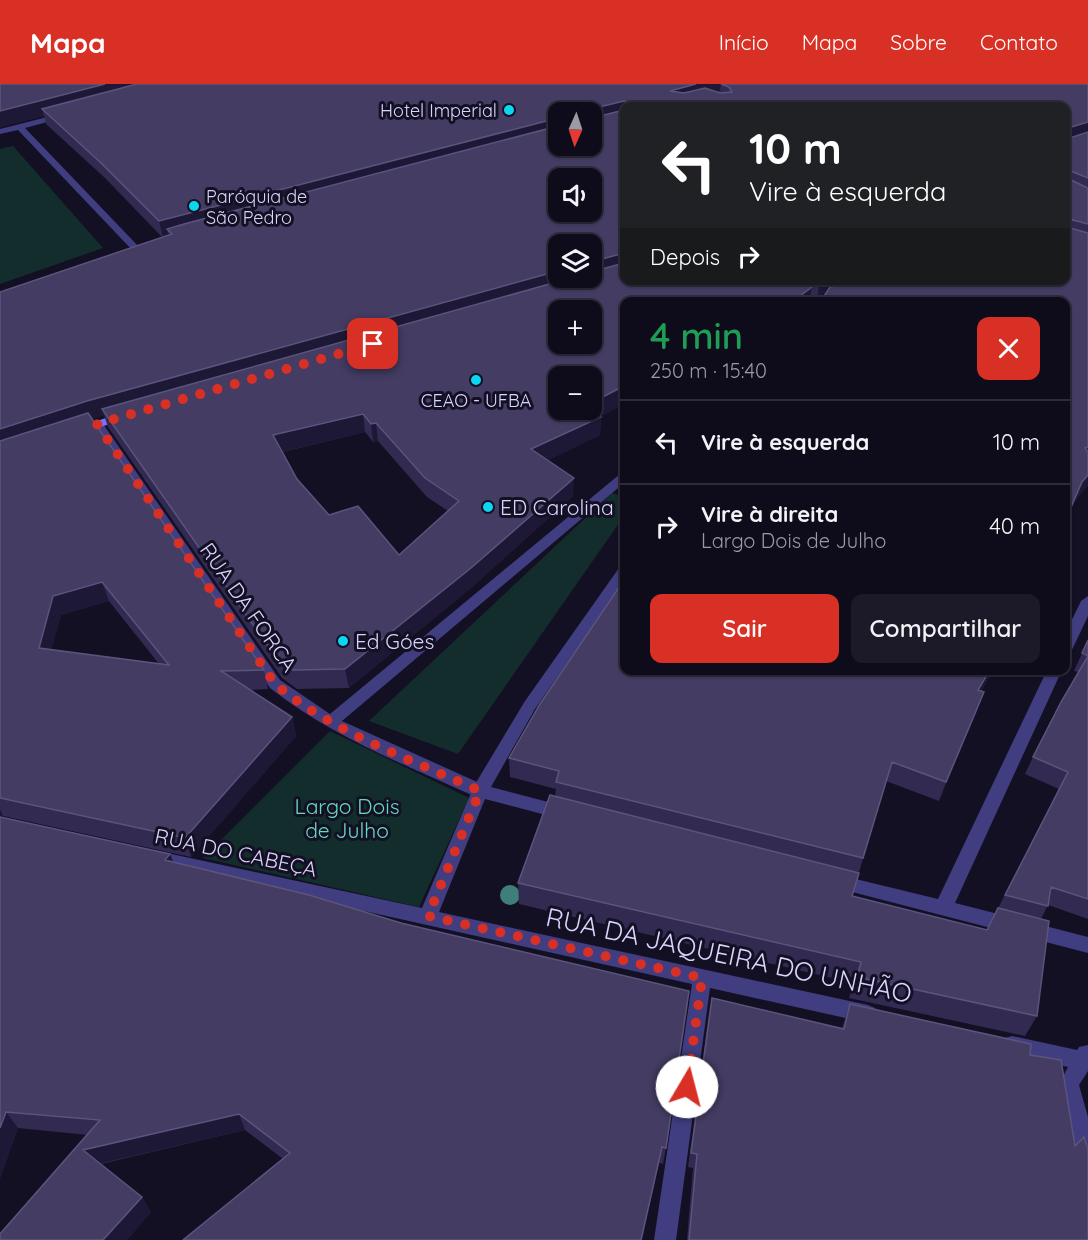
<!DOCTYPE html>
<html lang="pt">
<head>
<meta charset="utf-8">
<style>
  :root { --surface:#0e0c1b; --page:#1c1a28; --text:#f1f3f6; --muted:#9b9ba3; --line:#2e2c3a; --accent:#d93025 }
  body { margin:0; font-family:Quicksand,sans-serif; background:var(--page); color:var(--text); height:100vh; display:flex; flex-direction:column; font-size:22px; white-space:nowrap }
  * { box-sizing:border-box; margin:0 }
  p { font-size:20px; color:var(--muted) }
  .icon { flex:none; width:33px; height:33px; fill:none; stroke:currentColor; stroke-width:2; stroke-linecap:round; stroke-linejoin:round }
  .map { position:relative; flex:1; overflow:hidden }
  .panel { position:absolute; left:620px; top:213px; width:450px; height:378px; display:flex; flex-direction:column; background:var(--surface); border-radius:12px; box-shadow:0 2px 4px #0004,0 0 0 2px var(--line) }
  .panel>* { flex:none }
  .guide { position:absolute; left:620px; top:18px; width:450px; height:183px; border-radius:12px; box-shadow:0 2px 4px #0004,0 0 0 2px var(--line); background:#202124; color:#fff; overflow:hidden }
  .needle { width:39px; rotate:183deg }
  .buttons { position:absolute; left:548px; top:18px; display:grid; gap:12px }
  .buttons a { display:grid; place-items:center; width:54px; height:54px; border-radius:12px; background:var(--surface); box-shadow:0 2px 4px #0004,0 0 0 2px var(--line); font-size:30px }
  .pin { position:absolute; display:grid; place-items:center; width:51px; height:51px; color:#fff; margin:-26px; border-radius:12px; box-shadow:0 3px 9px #0006 }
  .me { position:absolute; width:66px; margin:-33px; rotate:8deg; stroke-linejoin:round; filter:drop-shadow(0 0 4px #0008) }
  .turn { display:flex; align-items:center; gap:21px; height:126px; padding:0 30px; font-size:27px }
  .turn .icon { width:78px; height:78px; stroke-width:2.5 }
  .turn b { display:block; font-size:42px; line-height:51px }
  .then { display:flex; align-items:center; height:57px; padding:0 30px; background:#0003; gap:12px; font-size:22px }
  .round { display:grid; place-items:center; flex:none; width:63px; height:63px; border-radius:12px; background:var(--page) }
  .overview { display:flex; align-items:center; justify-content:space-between; height:102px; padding:0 30px }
  h1 { font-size:36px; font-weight:600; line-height:45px; color:#1e9e55 }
  .action { display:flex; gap:12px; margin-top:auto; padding:12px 30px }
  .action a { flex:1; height:69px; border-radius:12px; background:var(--accent); color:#fff; font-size:24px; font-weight:600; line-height:69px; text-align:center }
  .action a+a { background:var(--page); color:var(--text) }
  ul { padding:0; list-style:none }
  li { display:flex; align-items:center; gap:18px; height:84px; padding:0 30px; border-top:2px solid var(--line) }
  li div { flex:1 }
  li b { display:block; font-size:22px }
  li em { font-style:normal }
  header { display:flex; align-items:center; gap:36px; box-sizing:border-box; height:84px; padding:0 30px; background:var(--accent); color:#fff }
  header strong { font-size:28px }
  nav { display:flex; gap:33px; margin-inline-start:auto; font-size:21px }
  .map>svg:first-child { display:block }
  .green { fill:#132d2d }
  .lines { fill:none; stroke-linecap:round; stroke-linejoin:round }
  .pedestrian { fill:#403d80; fill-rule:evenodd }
  .minor { fill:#403d80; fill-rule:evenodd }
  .tertiary { fill:#403d80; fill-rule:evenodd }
  .secondary { fill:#7570f8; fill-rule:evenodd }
  .tree { fill:#407f79 }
  .wall { fill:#322a51; fill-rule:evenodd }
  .shaded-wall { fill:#1e1837 }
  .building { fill:#443c63; stroke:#5b547c; stroke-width:1.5; fill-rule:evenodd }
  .route { stroke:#d93025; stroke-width:10; stroke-dasharray:0 18 }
  .poi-dot { fill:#0cd7f1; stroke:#131024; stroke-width:2 }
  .labels { text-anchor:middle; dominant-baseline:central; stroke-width:6; stroke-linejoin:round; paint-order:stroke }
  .far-poi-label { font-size:18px; fill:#d9d4fd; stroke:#131024; text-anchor:end }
  .poi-label { font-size:21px; fill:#d9d4fd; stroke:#131024; text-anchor:start }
  .street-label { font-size:21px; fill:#d9d4fd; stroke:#131024 }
  .park-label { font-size:21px; fill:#64d9be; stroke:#131024 }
  .near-street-label { font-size:26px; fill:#d9d4fd; stroke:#131024 }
</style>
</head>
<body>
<header>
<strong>Mapa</strong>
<nav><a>Início</a><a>Mapa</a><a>Sobre</a><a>Contato</a></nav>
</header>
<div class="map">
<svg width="1088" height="1156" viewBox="0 0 1088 1156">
  <rect width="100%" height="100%" fill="#131024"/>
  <path class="green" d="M13,62L103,164L0,200V65Z
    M612,409L624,413V432L458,670L369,637Z
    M330,647L469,714L419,823L203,774Z"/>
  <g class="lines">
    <path class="pedestrian" d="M97,336L101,337L280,596L330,630L620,390L624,389V399L342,637L486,702L488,707L486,712L480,714L474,712C403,680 331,652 270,604L91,340Z"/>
    <path class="minor" d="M758,196H773L820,218H805Z
      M835,196H845L832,218H821Z
      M624,482V497L535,625L491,703L571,724L573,729L571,734L565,736L485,715L439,828L868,921L875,924L878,930L875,936L868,939L710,904L676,1156H654L692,900L153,780L147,778L144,773L147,768L153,766L422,824L474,702L525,617L619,484Z
      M1088,512V532L1070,570L1065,571V550L1081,517Z
      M1047,586H1062L955,819L1088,853V869L829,802L826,797L829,792L835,790L938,815Z
      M1012,952L1077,966L1079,963L1088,961V987L1079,1001L1088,1033V1084L1080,1081L1077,1073L1059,1000L1068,983L1005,968L1002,961L1005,954Z"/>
    <path class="tertiary" d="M63,29H66V33L25,44L140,164V168H134L18,46L0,50V45Z"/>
    <path class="secondary" d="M126,327L130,328V334L77,350L71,346Z"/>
  </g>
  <circle class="tree" cx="510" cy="811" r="10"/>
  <path class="wall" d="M0,0H1088V401L1075,417L837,202L1065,22H624V196H832L824,209L817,214L810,211L809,218H624V320L600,332L601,333L600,351L548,376L573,412L472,503L349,604L297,605L282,594L108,343L104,331L92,335L264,586L268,605L250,606L292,633L296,652L191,773L3,732L1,733L170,770L173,777L666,1064L663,1080L659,1079L642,1156H183L283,1075L245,1046L101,1080L142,1113L151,1128L127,1156H0L88,1051L18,1044L0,1094V208L162,153L105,94L46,40L44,32L0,43ZM558,28L591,62H558ZM365,348L373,358L378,357L427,413L448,427L399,471L329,431L297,395L283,368ZM109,517L159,580L51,566L61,531Z
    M1088,556V835L1048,821L1041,835L1037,932L1025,952L849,914L853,899L519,820L518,799L555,713L556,705L510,693L509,674L982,607L977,627L939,717L886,697L852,812L987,846L1059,705L1025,690L1033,673L1078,588L1074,587Z
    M712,914L842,944L850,920L1030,971L1075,1062L1088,1156H687L693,1084L688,1083L709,930Z"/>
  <path class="shaded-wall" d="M105,0H164L42,25L44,32L0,43V27Z
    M696,0H721L720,7L669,22L670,7Z
    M624,17L623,32L591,40V28H590L591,25Z
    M558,34L557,49L172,150L167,145L169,152L163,154L159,137Z
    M1088,38V50L1065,59L1068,44Z
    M624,169V186L102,325L104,331L0,366V345L87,317L558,187V194H591V178Z
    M832,196L824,209L817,214L820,197Z
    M812,203L809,218H792Z
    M624,302V320L587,340L601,333L600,351L532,384L531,365L585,326H591V319Z
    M363,330L365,348L277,369L273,351Z
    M376,339L378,357L373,358L371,340Z
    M1088,391V401L1075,417L1065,439V437L1082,398Z
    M574,394L573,412L472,503L349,604L345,585Z
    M102,498L109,517L61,531L47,583L39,564L53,512Z
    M990,586H994L971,625L978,606Z
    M984,608L977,627L939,717L946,698Z
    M292,633L296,652L191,773L185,754Z
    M0,725L3,732L0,734Z
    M170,770L177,788L165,776Z
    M6,1028L18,1044L0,1094V1044Z
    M239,1030L245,1046L93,1081L83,1066Z
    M662,1063L642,1156H641Z
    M142,1113L151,1128L127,1156H103Z"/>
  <path class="building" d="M0,0H105L0,27Z
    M137,0H696L670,7L684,9L705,4L720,9L732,8L729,3L721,0H1088V38L1068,44L1067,52L1070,54L1088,48V94L1068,86L1069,95L1088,104V140L1069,135L1070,144L1088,149V363L1085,364L1088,368V391L1082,398L1065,437V218H820L830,203L837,202L840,196H1065V22H627V19L624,17L591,25L590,28H558V35V34L159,137L101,79L42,25Z
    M624,26V169L591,178V160H558V187L87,317L0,345V208L172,150L167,145L184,140L558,42V62H591V33L592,34ZM558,94H591V128H558Z
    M624,179V196H796L812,203L792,218H624V302L591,319V292H558V326H590L601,333L531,365L574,394L471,484L345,585L293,586L277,575L102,325L571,194H591V188ZM558,226H591V260H558ZM363,330L371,340L376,339L425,394L459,417L399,471L358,422L329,431L297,395L273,351Z
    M88,329L264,586L221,587L292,633L185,754L0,714V357ZM102,498L169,581L39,564L53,512Z
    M624,496V586H990L978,606L984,608L946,698L892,678L863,774L556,698L559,687L509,674L540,620Z
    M1088,556V572L1082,569Z
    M1088,572V815L1051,803L1048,822L1005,811L1068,688L1033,673L1061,618Z
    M550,711L859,789L852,812L987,846L998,824L1049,837L1037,932L857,893L861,878L518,799Z
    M0,733L170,770L165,776L309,811L401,839L689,907L666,1064L662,1063L641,1156H183L290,1069L239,1030L83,1066L142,1113L103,1156H0V1150L100,1036L6,1028L0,1044Z
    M712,914L844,945L850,920L1031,960L1030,971L1061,976L1075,1062L1084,1053L1088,1065V1156H689L697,1070L691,1069Z"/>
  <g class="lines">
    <path class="route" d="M373,260L97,340L275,600C332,648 412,676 480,707L428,832L702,894L687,1003"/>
  </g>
  <g class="poi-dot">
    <circle cx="509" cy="26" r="6"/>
    <circle cx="194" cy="122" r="6"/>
    <circle cx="476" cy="296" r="6"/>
    <circle cx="488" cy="423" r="6"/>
    <circle cx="343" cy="557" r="6"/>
  </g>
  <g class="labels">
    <g class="far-poi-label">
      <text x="497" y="26">Hotel Imperial</text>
      <text x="206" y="112" text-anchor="start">Paróquia de<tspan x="206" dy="21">São Pedro</tspan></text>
      <text x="476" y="316" text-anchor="middle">CEAO - UFBA</text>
    </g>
    <g class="poi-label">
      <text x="500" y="423">ED Carolina</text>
      <text x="355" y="557">Ed Góes</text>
    </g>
    <g class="street-label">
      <text transform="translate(249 523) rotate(55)">RUA DA FORCA</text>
      <text transform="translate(236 768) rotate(12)">RUA DO CABEÇA</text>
    </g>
    <g class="park-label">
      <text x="347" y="722">Largo Dois<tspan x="347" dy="24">de Julho</tspan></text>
    </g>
    <g class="near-street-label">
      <text transform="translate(729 871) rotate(12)">RUA DA JAQUEIRA DO UNHÃO</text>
    </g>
  </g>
</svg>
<div class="buttons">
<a><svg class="needle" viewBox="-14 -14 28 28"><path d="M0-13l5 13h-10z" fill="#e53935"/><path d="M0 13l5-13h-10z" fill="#9b9ba3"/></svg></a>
<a><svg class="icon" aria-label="sound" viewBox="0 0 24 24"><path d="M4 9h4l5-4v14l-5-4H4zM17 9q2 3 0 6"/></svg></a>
<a><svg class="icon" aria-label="layers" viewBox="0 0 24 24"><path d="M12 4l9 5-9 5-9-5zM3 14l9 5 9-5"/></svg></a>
<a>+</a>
<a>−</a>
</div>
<div class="pin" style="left:373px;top:260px;background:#d93025"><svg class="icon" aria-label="arrive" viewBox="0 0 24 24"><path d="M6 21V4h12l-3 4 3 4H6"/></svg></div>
<svg class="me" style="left:687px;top:1003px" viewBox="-20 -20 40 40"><circle r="19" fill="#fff"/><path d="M0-13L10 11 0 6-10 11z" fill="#d93025"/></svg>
<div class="guide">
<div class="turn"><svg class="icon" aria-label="left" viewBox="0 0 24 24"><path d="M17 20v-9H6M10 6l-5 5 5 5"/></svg><div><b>10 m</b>Vire à esquerda</div></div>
<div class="then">Depois<svg class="icon" aria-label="right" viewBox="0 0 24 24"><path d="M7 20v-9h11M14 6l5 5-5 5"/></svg></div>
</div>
<section class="panel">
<div class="overview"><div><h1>4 min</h1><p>250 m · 15:40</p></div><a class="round" style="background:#d93025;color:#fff"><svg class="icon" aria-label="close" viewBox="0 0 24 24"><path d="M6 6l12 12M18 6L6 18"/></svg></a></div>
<ul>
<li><svg class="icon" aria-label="left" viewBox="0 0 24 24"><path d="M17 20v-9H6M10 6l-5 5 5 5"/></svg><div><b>Vire à esquerda</b></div><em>10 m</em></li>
<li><svg class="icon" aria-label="right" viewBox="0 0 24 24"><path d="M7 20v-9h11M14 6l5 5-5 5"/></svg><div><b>Vire à direita</b><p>Largo Dois de Julho</p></div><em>40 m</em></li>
</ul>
<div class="action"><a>Sair</a><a>Compartilhar</a></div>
</section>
</div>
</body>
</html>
